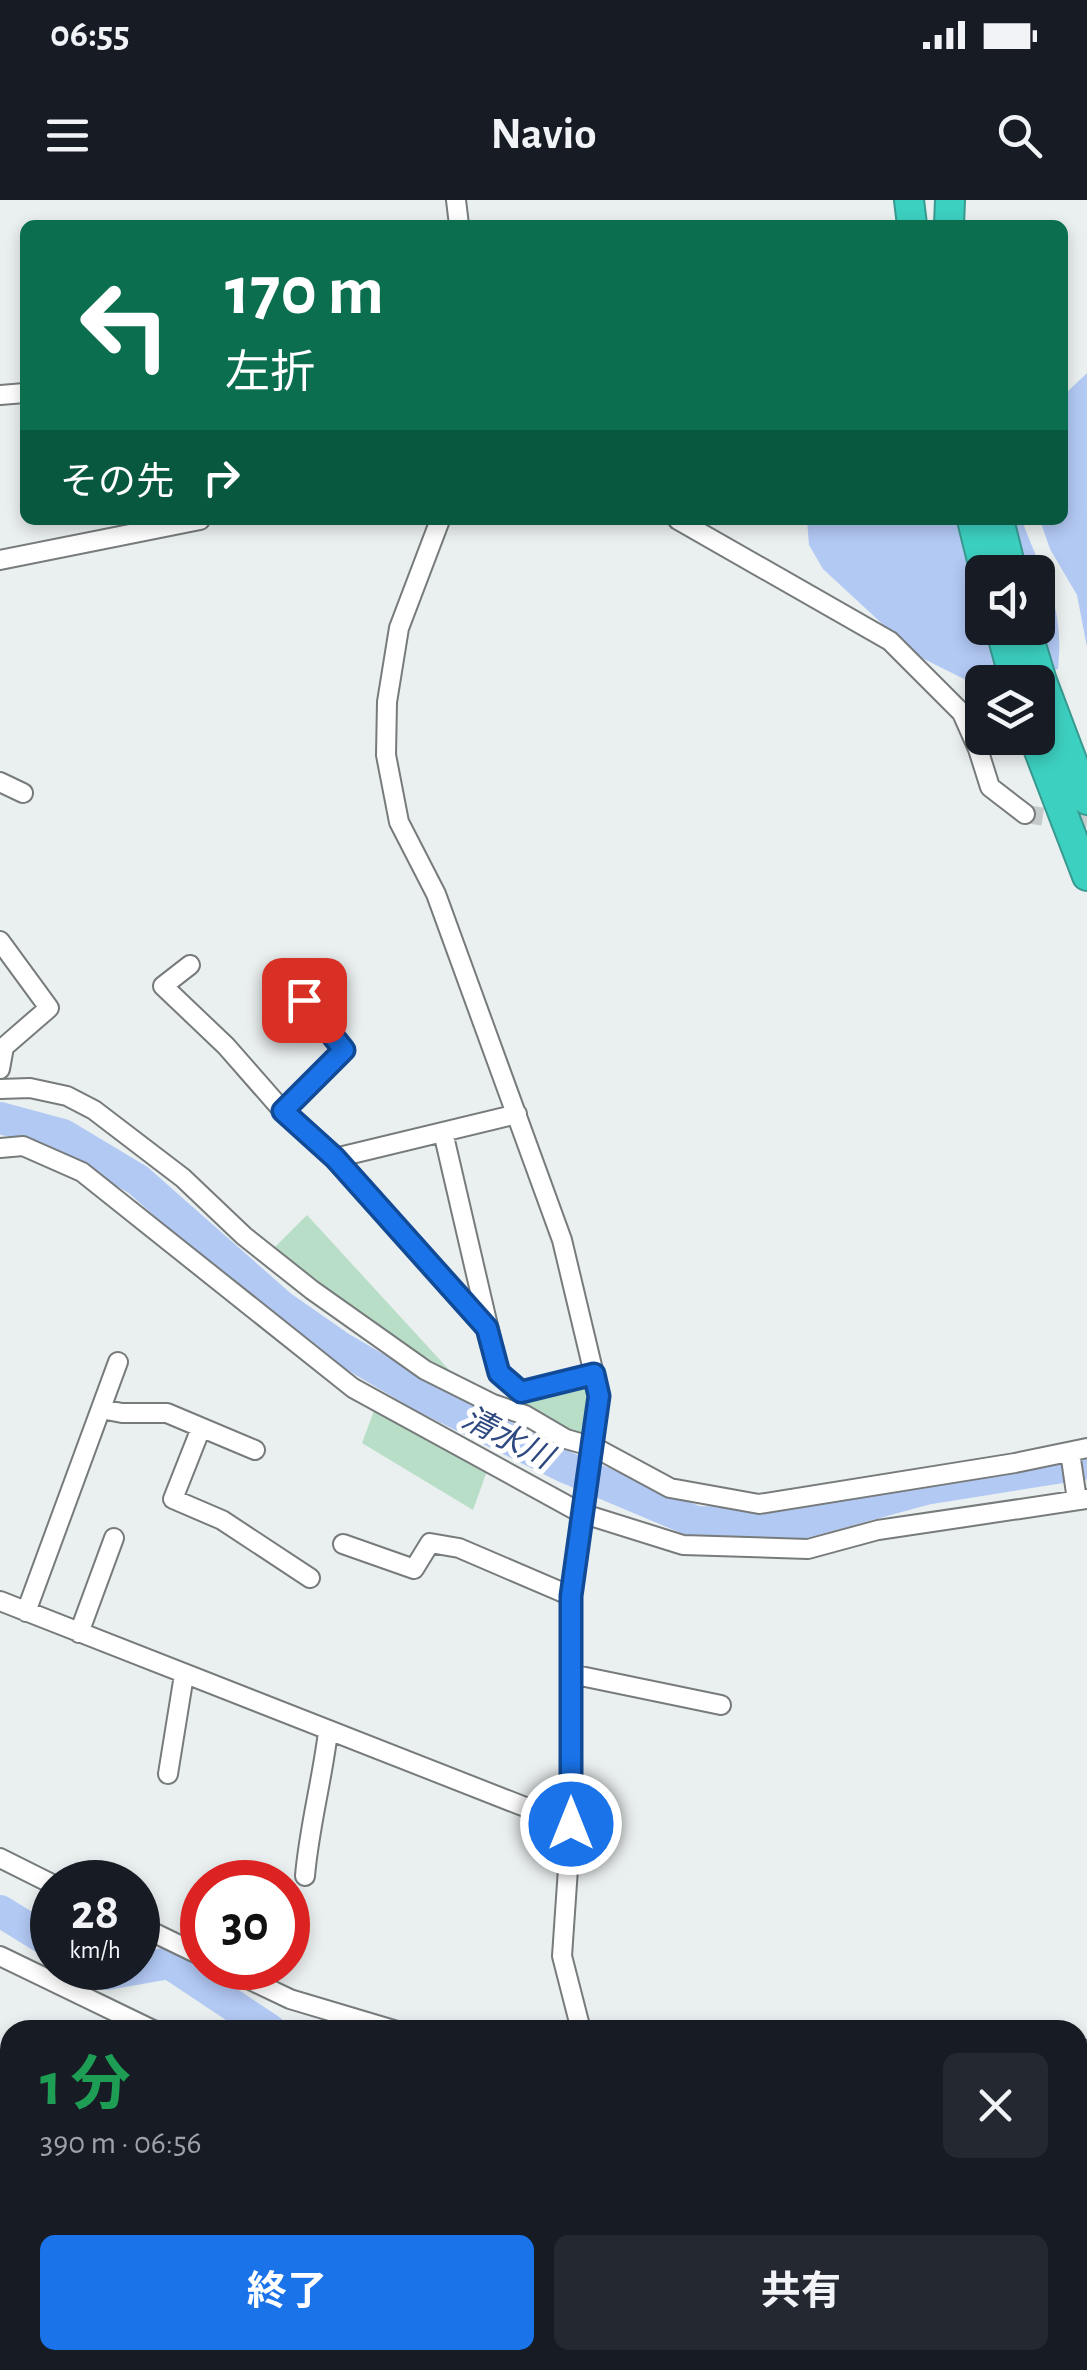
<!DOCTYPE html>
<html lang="ja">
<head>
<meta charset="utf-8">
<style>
  :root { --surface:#171b24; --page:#242831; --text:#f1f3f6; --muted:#9ea1a6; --accent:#1a73e8 }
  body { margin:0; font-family:"Alegreya Sans","Noto Sans JP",sans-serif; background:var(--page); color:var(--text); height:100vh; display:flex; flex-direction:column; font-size:38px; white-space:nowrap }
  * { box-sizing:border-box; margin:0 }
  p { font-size:32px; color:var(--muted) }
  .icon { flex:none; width:55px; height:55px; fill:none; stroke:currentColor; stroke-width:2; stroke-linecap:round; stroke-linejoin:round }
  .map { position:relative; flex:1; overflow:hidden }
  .sheet { position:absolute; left:0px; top:1820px; width:1088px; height:350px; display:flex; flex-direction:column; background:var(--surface); border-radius:30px 30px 0 0; box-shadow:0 5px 15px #0003 }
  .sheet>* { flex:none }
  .guide { position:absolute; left:20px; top:20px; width:1048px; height:305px; border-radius:15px; box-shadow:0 5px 15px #0003; background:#0b6e4f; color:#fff; overflow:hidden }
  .tools { position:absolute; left:965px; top:355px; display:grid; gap:20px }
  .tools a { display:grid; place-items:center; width:90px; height:90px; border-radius:15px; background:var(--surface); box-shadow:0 5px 15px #0003; font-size:50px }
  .speed { position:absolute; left:30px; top:1660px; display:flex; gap:20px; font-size:50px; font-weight:700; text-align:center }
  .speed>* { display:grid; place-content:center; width:130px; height:130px; border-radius:50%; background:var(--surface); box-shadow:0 5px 15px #0003; line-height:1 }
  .speed small { font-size:25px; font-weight:400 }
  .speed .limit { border:15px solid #d22; background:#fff; color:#111 }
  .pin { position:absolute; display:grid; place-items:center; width:85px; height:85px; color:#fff; margin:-42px; border-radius:20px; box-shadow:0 5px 15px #0006 }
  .me { position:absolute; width:110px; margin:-55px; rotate:0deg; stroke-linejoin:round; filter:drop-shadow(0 0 8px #0008) }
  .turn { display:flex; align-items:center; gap:35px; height:210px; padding:0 40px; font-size:45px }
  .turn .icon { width:130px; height:130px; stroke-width:2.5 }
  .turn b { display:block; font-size:70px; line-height:85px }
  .then { display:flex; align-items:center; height:95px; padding:0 40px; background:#0003; gap:20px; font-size:38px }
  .round { display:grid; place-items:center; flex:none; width:105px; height:105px; border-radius:15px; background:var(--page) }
  .summary { display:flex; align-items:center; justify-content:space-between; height:170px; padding:0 40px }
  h1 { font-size:60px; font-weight:700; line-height:75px; color:#1e9e55 }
  .cta { display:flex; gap:20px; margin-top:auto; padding:20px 40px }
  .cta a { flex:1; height:115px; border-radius:15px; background:var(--accent); color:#fff; font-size:40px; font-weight:700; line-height:115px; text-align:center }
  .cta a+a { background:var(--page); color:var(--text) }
  .status { display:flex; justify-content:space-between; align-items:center; height:70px; padding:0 50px; background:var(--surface); direction:ltr }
  .status svg { height:28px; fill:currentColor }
  header { display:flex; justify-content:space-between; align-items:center; height:130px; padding:0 40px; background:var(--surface); font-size:45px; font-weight:700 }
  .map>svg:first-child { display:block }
  .green { fill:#b8dec7 }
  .water { fill:#b2c9f4; fill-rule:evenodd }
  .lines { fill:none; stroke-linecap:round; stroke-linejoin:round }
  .river { stroke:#b2c9f4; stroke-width:32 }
  .minor-tunnel { stroke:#c5cacb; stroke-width:18; stroke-dasharray:18 9; stroke-linecap:butt }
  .minor-casing { stroke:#777b7c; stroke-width:22 }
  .highway-casing { stroke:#399a90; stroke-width:32 }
  .minor { stroke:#fff; stroke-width:18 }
  .highway { stroke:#3cd0c0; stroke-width:28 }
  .route-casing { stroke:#114b97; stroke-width:25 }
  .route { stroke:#1a73e8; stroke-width:18 }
  .labels { text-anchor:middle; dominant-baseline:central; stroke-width:10; stroke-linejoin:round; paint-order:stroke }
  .water-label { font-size:32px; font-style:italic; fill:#2e497f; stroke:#fff }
</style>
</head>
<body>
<div class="status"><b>06:55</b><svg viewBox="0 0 49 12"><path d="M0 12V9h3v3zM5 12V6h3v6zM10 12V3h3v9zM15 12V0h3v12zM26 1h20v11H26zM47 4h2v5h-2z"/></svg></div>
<header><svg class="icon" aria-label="menu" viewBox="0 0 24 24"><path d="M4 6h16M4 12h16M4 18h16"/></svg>Navio<svg class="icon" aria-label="search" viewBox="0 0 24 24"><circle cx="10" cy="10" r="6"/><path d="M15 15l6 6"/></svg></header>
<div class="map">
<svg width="1087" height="2170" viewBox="0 0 1087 2170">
  <rect width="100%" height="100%" fill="#eaeff0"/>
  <path class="green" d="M307,1015L452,1173L372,1125L274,1048Z
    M584,1185L589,1190L588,1240L566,1232L521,1200Z
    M375,1208L487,1271L473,1310L362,1243Z"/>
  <path class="water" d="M1087,173V447L1077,395L1050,349L1040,320H1062L1063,196Z
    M807,320H1022C1043,380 1065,401 1058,469L1008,482H982V488L916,455L823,369L809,345ZM982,372H1038V428H982Z"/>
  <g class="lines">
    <path class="river" d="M0,918L63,935L138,980L282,1107L338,1146L421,1195L563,1266L696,1322L801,1323L925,1289L1087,1263
      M0,1711L52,1743
      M96,1768L107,1774L169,1763L270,1830
      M1078,1970L1087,1972"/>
    <path class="minor-tunnel" d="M1025,614L1087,623"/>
    <g class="minor-casing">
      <path id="minor" d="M456,0L459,25
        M0,195L25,193
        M440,320L399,428L387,502L386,555L399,622L436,694L562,1040L599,1195L571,1396V1625L562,1756L581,1830
        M678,320L890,441L962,513L978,549L990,587L1025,614
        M0,360L200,320
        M0,582L23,593
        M0,741L49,808L4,847L0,869
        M190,765L163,786L226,846L283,911L335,958
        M0,889L30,888L67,896L94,910L183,978L244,1036L312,1090L425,1170L493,1204L525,1215L566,1239L594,1247L670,1288L759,1304L1015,1263L1087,1248
        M283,911L344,850L305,800
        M443,932L499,1173L521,1192L594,1174
        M0,948L23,946L82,972L353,1188L581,1313L683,1345L808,1349L878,1330L1087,1299
        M487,1128L335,958L517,914
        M101,1209L122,1213H167L255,1250
        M201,1228L173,1299L222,1320L310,1378
        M1070,1252L1077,1300
        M343,1344L414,1369L430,1343L459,1348L571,1396
        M0,1401L571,1625
        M26,1412L118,1162
        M79,1433L114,1338
        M571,1474L721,1505
        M168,1574L184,1475
        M0,1658L52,1684
        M305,1676C309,1628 322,1581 328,1532
        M138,1725L202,1756
        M0,1756L153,1830
        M225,1768L290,1799L394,1830
        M1078,1851L1087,1850
        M1078,1935L1087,1937
        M1078,2018L1087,2021
        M0,2031H10
        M306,2170L312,2160
        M457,2170L465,2160
        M804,2170L805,2160
        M1010,2170V2160"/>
    </g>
    <g class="highway-casing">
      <path id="highway" d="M909,0L912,25
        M949,25L950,0
        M972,320L985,372
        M999,320L1012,372
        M1000,428L1015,482
        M1026,428L1042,481L1087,600
        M1034,538L1087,676"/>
    </g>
    <use href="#minor" class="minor"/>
    <use href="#highway" class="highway"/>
  </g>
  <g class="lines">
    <g class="route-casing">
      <path id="route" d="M304,800L344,850L283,911L335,958L487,1128L499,1173L521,1192L594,1174L599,1196L571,1396V1624"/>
    </g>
    <use href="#route" class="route"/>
  </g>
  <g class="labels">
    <g class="water-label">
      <text transform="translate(507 1238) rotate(27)">清水川</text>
    </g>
  </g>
</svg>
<div class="tools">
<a><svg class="icon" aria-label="sound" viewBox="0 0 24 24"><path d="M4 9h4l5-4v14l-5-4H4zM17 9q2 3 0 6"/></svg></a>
<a><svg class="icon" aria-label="layers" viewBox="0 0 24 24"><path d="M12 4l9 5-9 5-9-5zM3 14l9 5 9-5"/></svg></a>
</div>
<div class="speed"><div>28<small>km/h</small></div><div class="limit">30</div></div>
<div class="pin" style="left:304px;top:800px;background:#d93025"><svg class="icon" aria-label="arrive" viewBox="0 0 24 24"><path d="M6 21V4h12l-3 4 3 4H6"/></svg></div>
<svg class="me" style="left:571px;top:1624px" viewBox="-20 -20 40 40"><circle r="17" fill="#1a73e8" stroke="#fff" stroke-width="3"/><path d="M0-11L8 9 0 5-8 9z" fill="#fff"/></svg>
<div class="guide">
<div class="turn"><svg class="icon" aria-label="left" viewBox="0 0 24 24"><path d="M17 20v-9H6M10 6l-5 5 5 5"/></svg><div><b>170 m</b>左折</div></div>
<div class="then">その先<svg class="icon" aria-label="right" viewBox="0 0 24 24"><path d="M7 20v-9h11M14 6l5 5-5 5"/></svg></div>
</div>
<section class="sheet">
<div class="summary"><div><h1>1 分</h1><p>390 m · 06:56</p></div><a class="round"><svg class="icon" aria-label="close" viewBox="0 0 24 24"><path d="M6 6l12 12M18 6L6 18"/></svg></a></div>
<div class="cta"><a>終了</a><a>共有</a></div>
</section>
</div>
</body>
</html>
